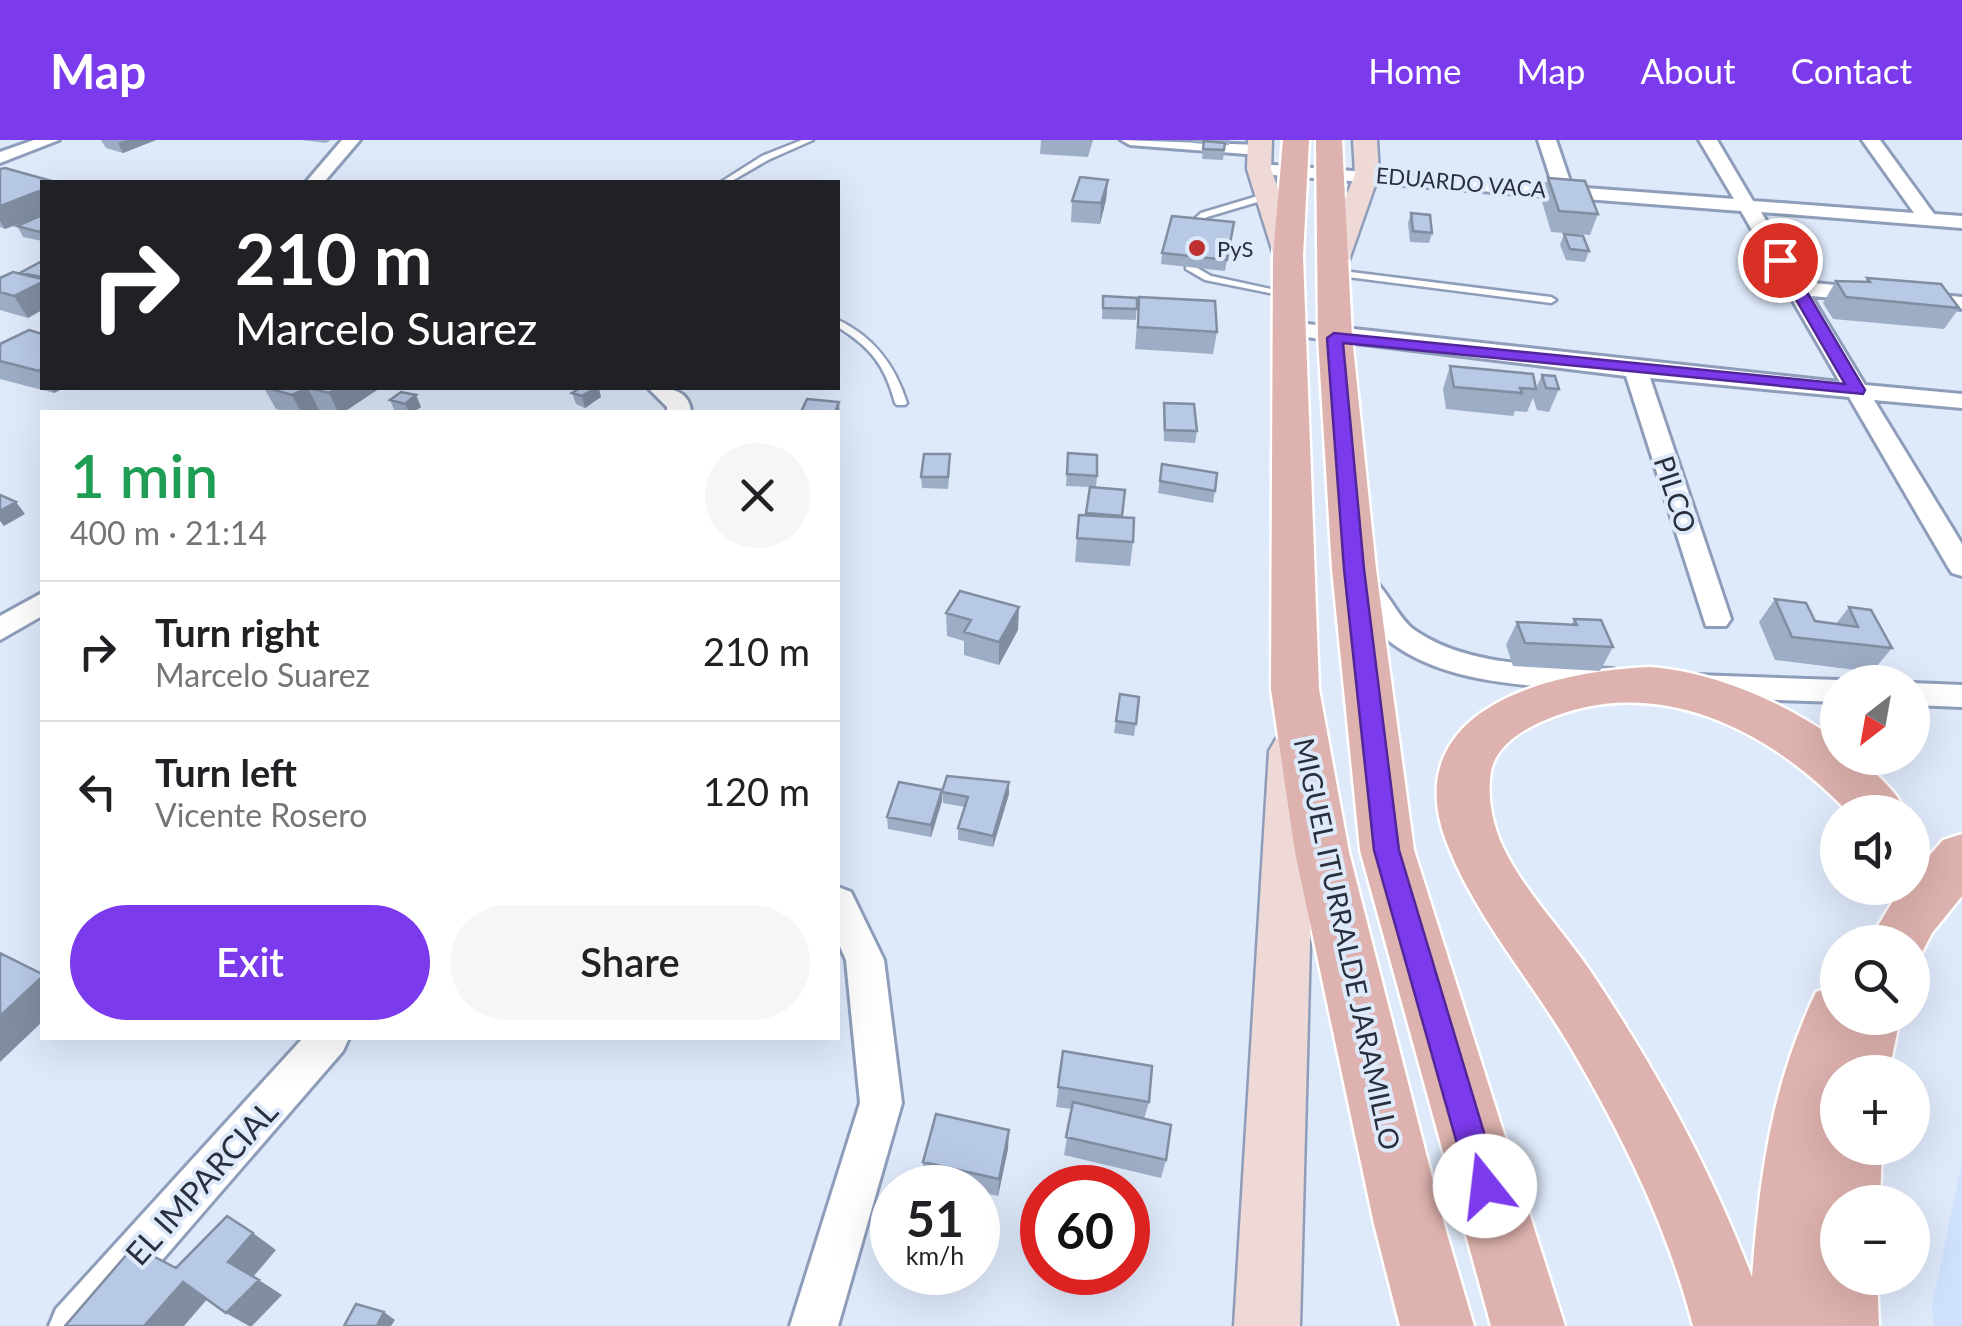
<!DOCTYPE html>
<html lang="en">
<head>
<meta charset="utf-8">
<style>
  :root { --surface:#fff; --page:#f6f6f6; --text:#202124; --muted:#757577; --line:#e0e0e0; --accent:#7c3aed }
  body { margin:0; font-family:Lato,sans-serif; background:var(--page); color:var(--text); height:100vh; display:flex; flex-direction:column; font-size:38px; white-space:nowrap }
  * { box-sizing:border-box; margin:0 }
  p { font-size:32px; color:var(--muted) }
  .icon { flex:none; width:55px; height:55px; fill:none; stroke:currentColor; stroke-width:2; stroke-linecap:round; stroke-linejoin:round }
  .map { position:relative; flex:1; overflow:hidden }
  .sheet { position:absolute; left:40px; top:270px; width:800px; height:630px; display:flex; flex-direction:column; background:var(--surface); border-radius:0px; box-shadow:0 10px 40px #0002 }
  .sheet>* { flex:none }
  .hud { position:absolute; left:40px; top:40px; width:800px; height:210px; border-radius:0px; box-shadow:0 10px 40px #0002; background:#202124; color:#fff; overflow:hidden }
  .needle { width:65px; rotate:211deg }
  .controls { position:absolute; left:1820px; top:525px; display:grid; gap:20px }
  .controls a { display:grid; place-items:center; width:110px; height:110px; border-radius:50%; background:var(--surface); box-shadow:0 10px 40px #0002; font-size:50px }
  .speed { position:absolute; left:870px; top:1025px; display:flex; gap:20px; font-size:50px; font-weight:700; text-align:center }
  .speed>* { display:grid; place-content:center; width:130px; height:130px; border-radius:50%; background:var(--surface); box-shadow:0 10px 40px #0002; line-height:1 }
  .speed small { font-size:25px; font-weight:400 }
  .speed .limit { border:15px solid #d22; background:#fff; color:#111 }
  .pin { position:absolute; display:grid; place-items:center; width:85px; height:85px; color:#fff; margin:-42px; border:5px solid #fff; border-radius:50%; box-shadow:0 2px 10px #0007 }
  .me { position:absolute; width:110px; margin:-55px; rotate:344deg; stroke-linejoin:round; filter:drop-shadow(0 0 8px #0008) }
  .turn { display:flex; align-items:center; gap:35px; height:210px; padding:0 30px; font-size:45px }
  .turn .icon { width:130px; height:130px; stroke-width:2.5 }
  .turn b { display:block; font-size:70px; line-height:85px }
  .round { display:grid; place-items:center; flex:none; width:105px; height:105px; border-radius:52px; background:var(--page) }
  .overview { display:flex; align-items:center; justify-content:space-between; height:170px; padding:0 30px }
  h1 { font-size:60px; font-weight:600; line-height:75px; color:#1e9e55 }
  .action { display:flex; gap:20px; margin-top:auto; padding:20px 30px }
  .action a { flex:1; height:115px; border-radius:60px; background:var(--accent); color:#fff; font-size:40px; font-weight:600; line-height:115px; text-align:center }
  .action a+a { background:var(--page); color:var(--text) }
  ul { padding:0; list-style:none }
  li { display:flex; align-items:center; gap:30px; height:140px; padding:0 30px; border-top:2px solid var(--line) }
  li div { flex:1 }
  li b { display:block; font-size:38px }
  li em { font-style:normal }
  header { display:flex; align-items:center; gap:60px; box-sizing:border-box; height:140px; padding:0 50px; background:var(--accent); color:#fff }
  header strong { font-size:48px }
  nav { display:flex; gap:55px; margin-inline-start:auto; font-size:35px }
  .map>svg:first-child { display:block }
  .built { fill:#cfe1fd }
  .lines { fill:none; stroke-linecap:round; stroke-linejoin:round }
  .service-casing { stroke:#8e9eba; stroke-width:5 }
  .minor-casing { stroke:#8e9eba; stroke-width:6 }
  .secondary-casing { stroke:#8e9eba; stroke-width:5 }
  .primary-casing { stroke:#fff; stroke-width:5 }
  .service { fill:#fff; fill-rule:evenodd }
  .minor { fill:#fff; fill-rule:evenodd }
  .secondary { fill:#eed9d6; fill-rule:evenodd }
  .primary { fill:#deb2ae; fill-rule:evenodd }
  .wall { fill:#9eadc6 }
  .shaded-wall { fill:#818da1 }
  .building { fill:#b8c9e6; stroke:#818da1; stroke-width:2.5 }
  .route { fill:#7c3aed; stroke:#51269a; stroke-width:2.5 }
  .poi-dot { fill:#be2f2f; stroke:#dee9fa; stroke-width:4 }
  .labels { text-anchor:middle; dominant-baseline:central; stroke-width:8; stroke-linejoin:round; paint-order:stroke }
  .far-street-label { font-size:22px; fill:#29303b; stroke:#dee9fa }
  .far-poi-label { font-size:22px; fill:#29303b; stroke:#dee9fa; text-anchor:start }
  .street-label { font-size:28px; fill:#29303b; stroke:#dee9fa }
  .near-street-label { font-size:32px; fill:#29303b; stroke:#dee9fa }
</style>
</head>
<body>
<header>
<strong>Map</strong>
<nav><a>Home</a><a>Map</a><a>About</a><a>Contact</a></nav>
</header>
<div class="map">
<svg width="1962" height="1186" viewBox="0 0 1962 1186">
  <rect width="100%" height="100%" fill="#dee9fa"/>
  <path class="built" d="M1962,1022V1186H1934L1932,1166Z"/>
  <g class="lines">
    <g class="service-casing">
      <path id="service" d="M802,0H813L768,20L730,42H721L762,16Z
        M1268,53L1271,54V58L1207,77L1191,90L1184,88L1201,73Z
        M1186,125H1192L1211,136L1294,154L1289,157L1205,140L1186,129Z
        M1335,130L1551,157L1556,160L1551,163L1332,135V131Z
        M838,180C874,197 895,225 907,263L905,265H897L895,263C885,225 871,208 838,187Z"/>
    </g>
    <g class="minor-casing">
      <path id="minor" d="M34,0H59L0,23V12Z
        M342,0H360L324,42H306Z
        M1121,0L1259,5L1268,10L1259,15L1130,5Z
        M1538,0H1556L1572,47L1734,59L1699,0H1717L1753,61L1914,73L1862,0H1880L1934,74L1962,76V88L1761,72L1803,142L1962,157V169L1811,156L1865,245L1962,254V268L1874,260L1962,404V436L1952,433L1948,427L1849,257L1650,238L1731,479L1726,486H1706L1626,236L1281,194L1278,189L1281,184L1289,182L1840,242L1741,71L1259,34L1250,29L1259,24L1553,46Z
        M648,248C667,248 689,248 691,272H667V267Z
        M1361,433C1383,438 1394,474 1413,489C1467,528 1548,525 1612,529L1623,532L1628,540L1623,548L1612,551C1542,546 1452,547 1393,504C1372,489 1359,464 1347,442L1351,435Z
        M42,453V476L0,500V476Z
        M1696,535L1838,540L1847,542H1838V562L1696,557L1685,554L1680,546L1685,538Z
        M1912,543L1962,545V567L1912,565Z
        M838,747L851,752L884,820L902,963L838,1186H790L860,963L846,820L838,802Z
        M303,898H349L343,911L105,1186H49L56,1169Z"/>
    </g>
    <g class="secondary-casing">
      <path id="secondary" d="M1248,0H1272L1271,29L1302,116L1298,122L1288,124L1274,116L1247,29Z
        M1353,0H1377L1379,34L1349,120L1335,128L1321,120L1355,34Z
        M1292,594L1308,599L1315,611L1300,1186H1234L1269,611L1276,599Z"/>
    </g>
    <g class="primary-casing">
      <path id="primary" d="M1283,0H1309L1303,116L1319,549L1349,712L1444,1084L1474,1186H1400L1374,1084L1295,712L1271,549L1273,116Z
        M1316,0H1342L1352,197L1376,429L1414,710L1565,1186H1491L1360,710L1332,429L1318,197Z
        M1650,527C1715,532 1786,563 1838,601V618H1858C1876,634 1896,650 1906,672H1848C1770,590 1656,531 1543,581C1522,590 1496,606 1491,631C1487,656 1492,682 1502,705C1523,750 1561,788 1589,829C1655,927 1710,1027 1752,1137C1760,1034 1771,947 1816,852L1838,844V878H1900L1889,932H1838V1008H1882L1880,1062H1838V1093L1826,1088L1824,1109L1838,1104V1138H1877L1879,1186H1693C1667,1086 1623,997 1571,908C1531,840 1477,779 1448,706C1393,569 1549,531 1650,527Z
        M1962,694V756L1932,793L1918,820L1912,822V802H1868L1901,748H1912V735L1943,700Z"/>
    </g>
    <use href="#service" class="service"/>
    <use href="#minor" class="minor"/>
    <use href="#secondary" class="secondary"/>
    <use href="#primary" class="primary"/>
  </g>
  <path class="wall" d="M101,0H156L123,13L106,8Z
    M301,0H331L326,3Z
    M1041,0H1093L1088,17L1040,14Z
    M1193,0H1230L1229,5H1225L1223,20L1202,19L1204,4L1192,3Z
    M0,29L42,42V101L23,97L17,86L37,77L5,89L0,87Z
    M1548,38L1598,74L1590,95L1551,92L1541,58Z
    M1108,40L1106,60L1100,84L1071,82L1072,61Z
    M1411,73L1432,93L1429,103L1410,102L1408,83Z
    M1234,82L1225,131L1161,124L1162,113Z
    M1564,94L1589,111L1585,122L1566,120L1560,105Z
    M42,121V170L28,178L0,170V138L20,134Z
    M1867,138L1959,168L1944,189L1833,179L1823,163L1836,141L1865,142Z
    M1103,156L1137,158L1136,180L1102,179Z
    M1139,157L1217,192L1213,214L1135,209Z
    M42,194V248H64L54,253L0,239V204Z
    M1450,226L1536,248L1542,235L1559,249L1549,272L1537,270L1533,258L1527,272L1515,271L1513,276L1446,269L1443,249Z
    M264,248H380L344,272H328L319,270L314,272H287L276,269Z
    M572,253L601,257L585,268L576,264Z
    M416,255L421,267L413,272H395L390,260Z
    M1164,263L1197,291L1195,303L1164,301L1163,274Z
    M1068,313L1097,336L1096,347L1122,378L1133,402L1130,426L1075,422L1079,375H1086L1090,347L1066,346Z
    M1162,324L1215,351L1213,363L1158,353Z
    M950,326L948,349L922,348L921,337Z
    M1775,459L1815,481L1836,484L1849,467L1892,508L1872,532L1775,520L1759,482Z
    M946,473L1018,490L999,525L964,515V501L947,496Z
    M1574,479L1613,507L1600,531L1513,526L1506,505L1517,482L1572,484Z
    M1120,554L1139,557L1134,596L1114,593Z
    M942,652L1009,654L993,707L958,700V688L965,667L943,663Z
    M942,661L931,697L888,689L887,677Z
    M1063,911L1149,962L1144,979L1166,1020L1161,1038L1064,1015L1072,969L1056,967Z
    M1008,1009L998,1056L978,1052V1048H960L924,1040L923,1022Z"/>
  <path class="shaded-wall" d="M126,0H156L123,13L118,3Z
    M1108,40L1106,60L1100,84L1101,63Z
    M42,50V75L5,89L0,81V66Z
    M42,142V170L28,178L14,156Z
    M50,248H64L54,253Z
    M308,248L319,270L314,272H301L292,255Z
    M337,248H380L344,272H338L329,253Z
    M595,248H599L601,257L585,268L582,256Z
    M416,255L421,267L413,272H409L405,264Z
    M839,262L840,274L838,280V272H835Z
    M16,362L25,374L4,386L0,381V371Z
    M1019,467L1018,490L999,525V502Z
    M1009,642V654L993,707V696Z
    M942,650V661L931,697V685Z
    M42,837V882L0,922V876Z
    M1009,990L1008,1009L998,1056L999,1039Z
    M253,1093L276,1110L253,1137L228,1122Z
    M259,1140L282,1155L252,1186H249L226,1173Z
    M183,1142L209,1157L184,1186H144Z
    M384,1172L395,1180L391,1186H377Z"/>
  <path class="building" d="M1204,1L1225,3L1224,10L1203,9Z
    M5,28L55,42H42V50L0,66V29Z
    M1080,37L1108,40L1101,63L1072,61Z
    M1548,38L1585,41L1598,74L1559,71Z
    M1411,73L1430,75L1432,93L1413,91Z
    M42,75V90L39,92L17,86Z
    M1172,76L1234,82L1227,120L1162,113Z
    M1564,94L1583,96L1589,111L1570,109Z
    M42,121V137L20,133Z
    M13,132L42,139V142L14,156L0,152V138Z
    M1867,138L1941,144L1959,168L1846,157L1836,141L1870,142Z
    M1103,156L1137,158V169L1103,168Z
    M1139,157L1215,161L1217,192L1138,187Z
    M29,190L42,194V228L39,231L0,221V204Z
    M1450,226L1533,234L1536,249L1520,248L1522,253L1454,247Z
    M1542,235L1555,236L1559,249L1546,248Z
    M267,248H307L292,255Z
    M309,248H337L329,253Z
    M580,248H595L582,256L572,253Z
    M401,252L416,255L405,264L390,260Z
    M807,259L839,262L835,272H801Z
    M1164,263L1194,264L1197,291L1165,290Z
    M1068,313L1097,315V336L1067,334Z
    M924,314H950L948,337H921Z
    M1162,324L1217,333L1215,351L1160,341Z
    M1090,347L1125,350L1122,376L1086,373Z
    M0,355L16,362L0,371Z
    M1079,375L1134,378L1133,402L1077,398Z
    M960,451L1019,467L999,502L964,492L971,480L946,473Z
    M1775,459L1806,463L1815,481L1858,487L1849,467L1871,470L1892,508L1792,497Z
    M1574,479L1601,480L1613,507L1525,503L1517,482L1577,485Z
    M1120,554L1139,557L1136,584L1116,581Z
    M947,636L1009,642L993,696L958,688L968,657L942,652Z
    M899,642L942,650L931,685L887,677Z
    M0,813L42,834V837L0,876Z
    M1063,911L1152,926L1149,962L1058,947Z
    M1073,962L1171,985L1166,1020L1066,997Z
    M936,974L1009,990L999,1039L923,1022Z
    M227,1076L253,1093L228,1122L259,1140L226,1173L183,1142L144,1186H65L134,1106L176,1128Z
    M356,1164L384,1172L377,1186H344Z"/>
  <path class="route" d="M1780,116L1788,120L1865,250L1863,254L1343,203L1364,429L1399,710L1500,1046L1496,1057L1485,1061L1474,1057L1469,1046L1374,710L1344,429L1327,198L1334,193L1845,244L1773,120Z"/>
  <circle class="poi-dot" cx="1197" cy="108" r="10"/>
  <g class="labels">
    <g class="far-street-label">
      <text transform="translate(1461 42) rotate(5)">EDUARDO VACA</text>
    </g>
    <g class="far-poi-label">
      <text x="1217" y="108">PyS</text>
    </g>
    <g class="street-label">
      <text transform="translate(1676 354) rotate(72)">PILCO</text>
      <text transform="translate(1348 804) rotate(78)">MIGUEL ITURRALDE JARAMILLO</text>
    </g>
    <g class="near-street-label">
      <text transform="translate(201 1042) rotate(-48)">EL IMPARCIAL</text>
    </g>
  </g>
</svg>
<div class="controls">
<a><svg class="needle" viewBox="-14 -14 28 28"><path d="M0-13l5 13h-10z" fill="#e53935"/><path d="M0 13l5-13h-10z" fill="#757577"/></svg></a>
<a><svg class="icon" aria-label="sound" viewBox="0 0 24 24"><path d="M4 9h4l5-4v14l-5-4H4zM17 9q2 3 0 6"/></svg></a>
<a><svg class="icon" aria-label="search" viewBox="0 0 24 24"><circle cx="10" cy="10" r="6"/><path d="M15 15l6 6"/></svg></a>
<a>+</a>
<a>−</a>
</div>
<div class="speed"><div>51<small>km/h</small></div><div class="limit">60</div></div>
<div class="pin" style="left:1780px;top:120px;background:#d93025"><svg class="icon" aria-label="arrive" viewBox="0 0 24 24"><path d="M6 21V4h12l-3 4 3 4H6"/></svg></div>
<svg class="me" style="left:1485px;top:1046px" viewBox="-20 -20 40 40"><circle r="19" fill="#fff"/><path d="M0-13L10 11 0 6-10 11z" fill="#7c3aed"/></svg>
<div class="hud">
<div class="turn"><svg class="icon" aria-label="right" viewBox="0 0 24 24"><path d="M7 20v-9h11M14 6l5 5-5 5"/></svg><div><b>210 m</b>Marcelo Suarez</div></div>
</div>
<section class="sheet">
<div class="overview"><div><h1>1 min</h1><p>400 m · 21:14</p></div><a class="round"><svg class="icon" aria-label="close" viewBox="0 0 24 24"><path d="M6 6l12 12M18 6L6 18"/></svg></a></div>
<ul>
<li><svg class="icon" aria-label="right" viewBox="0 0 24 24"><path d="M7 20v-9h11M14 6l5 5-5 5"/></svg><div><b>Turn right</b><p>Marcelo Suarez</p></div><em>210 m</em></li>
<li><svg class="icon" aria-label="left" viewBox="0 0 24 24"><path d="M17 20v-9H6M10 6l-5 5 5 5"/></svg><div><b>Turn left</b><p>Vicente Rosero</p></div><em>120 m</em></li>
</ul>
<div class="action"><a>Exit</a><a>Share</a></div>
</section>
</div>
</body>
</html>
